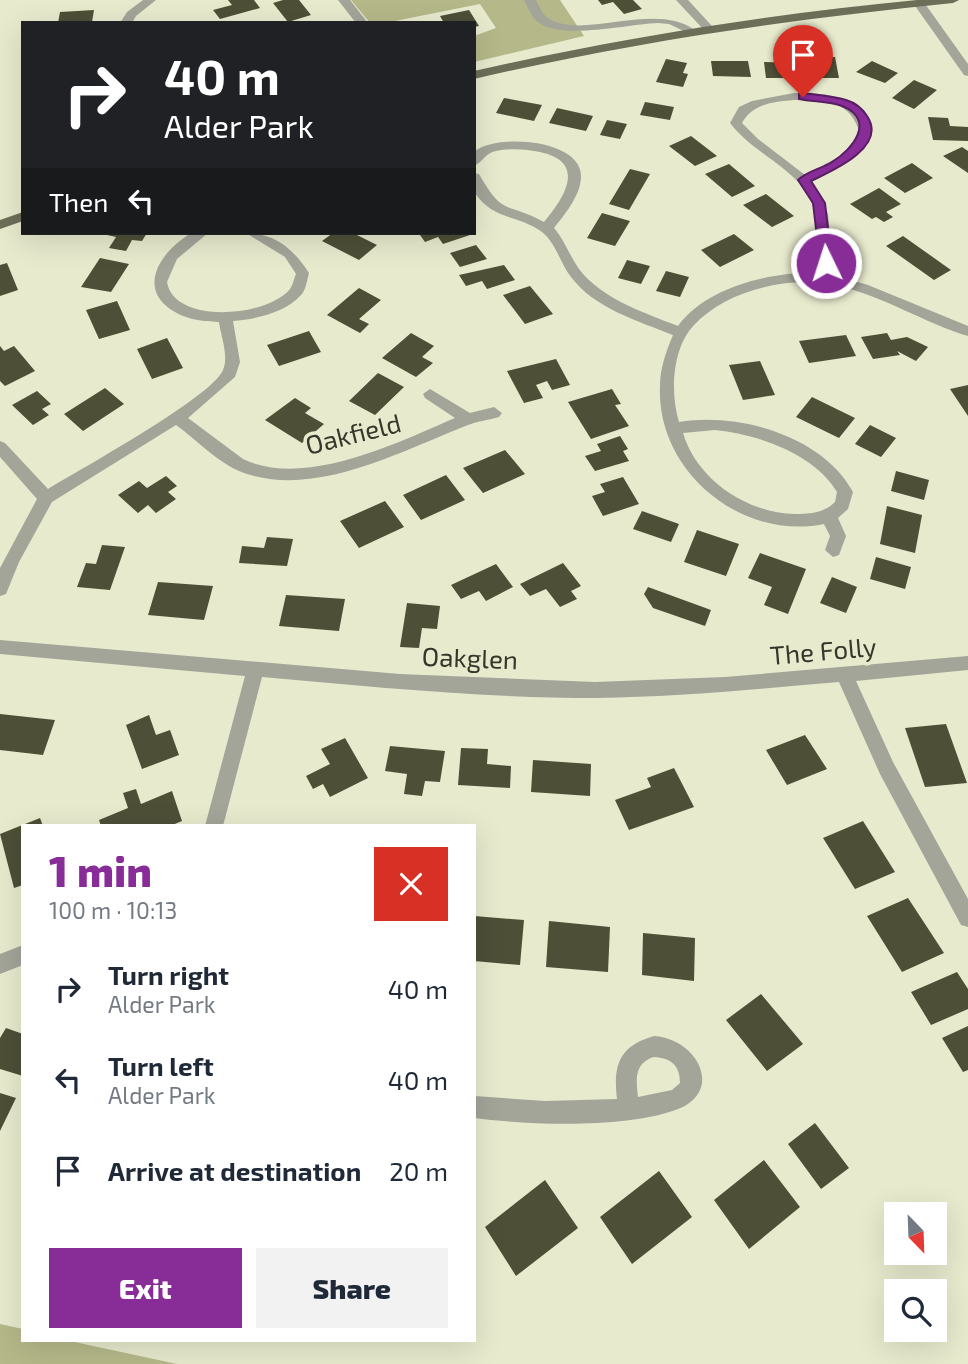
<!DOCTYPE html>
<html lang="en">
<head>
<meta charset="utf-8">
<style>
  :root { --surface:#fff; --page:#f2f2f3; --text:#1f2937; --muted:#747a83; --accent:#882c98 }
  body { margin:0; font-family:"Exo 2",sans-serif; background:var(--page); color:var(--text); height:100vh; display:flex; flex-direction:column; font-size:26px; white-space:nowrap }
  * { box-sizing:border-box; margin:0 }
  p { font-size:23px; color:var(--muted) }
  .icon { flex:none; width:38px; height:38px; fill:none; stroke:currentColor; stroke-width:2; stroke-linecap:round; stroke-linejoin:round }
  .map { position:relative; flex:1; overflow:hidden }
  .panel { position:absolute; left:21px; top:824px; width:455px; height:518px; display:flex; flex-direction:column; background:var(--surface); border-radius:0px; box-shadow:0 7px 28px #0002 }
  .panel>* { flex:none }
  .banner { position:absolute; left:21px; top:21px; width:455px; height:214px; border-radius:0px; box-shadow:0 7px 28px #0002; background:#202124; color:#fff; overflow:hidden }
  .needle { width:46px; rotate:157deg }
  .fabs { position:absolute; left:884px; top:1202px; display:grid; gap:14px }
  .fabs a { display:grid; place-items:center; width:63px; height:63px; border-radius:0px; background:var(--surface); box-shadow:0 7px 28px #0002; font-size:35px }
  .pin { position:absolute; display:grid; place-items:center; width:60px; height:60px; color:#fff; margin:-72px -30px; border-radius:50% 50% 50% 0; rotate:-45deg; box-shadow:0 0 7px #0007 }
  .pin .icon { rotate:45deg }
  .me { position:absolute; width:77px; margin:-38px; rotate:356deg; stroke-linejoin:round; filter:drop-shadow(0 0 5px #0008) }
  .turn { display:flex; align-items:center; gap:24px; height:147px; padding:0 28px; font-size:32px }
  .turn .icon { width:91px; height:91px; stroke-width:2.5 }
  .turn b { display:block; font-size:49px; line-height:60px }
  .then { display:flex; align-items:center; height:66px; padding:0 28px; background:#0003; gap:14px; font-size:26px }
  .round { display:grid; place-items:center; flex:none; width:74px; height:74px; border-radius:0px; background:var(--page) }
  .summary { display:flex; align-items:center; justify-content:space-between; height:119px; padding:0 28px }
  h1 { font-size:42px; font-weight:800; line-height:52px; color:var(--accent) }
  .cta { display:flex; gap:14px; margin-top:auto; padding:14px 28px }
  .cta a { flex:1; height:80px; border-radius:0px; background:var(--accent); color:#fff; font-size:28px; font-weight:800; line-height:80px; text-align:center }
  .cta a+a { background:var(--page); color:var(--text) }
  ul { padding:0; list-style:none }
  li { display:flex; align-items:center; gap:21px; height:91px; padding:0 28px }
  li div { flex:1 }
  li b { display:block; font-size:26px }
  li em { font-style:normal }
  .map>svg:first-child { display:block }
  .green { fill:#b5b989 }
  .building { fill:#4d4f37 }
  .lines { fill:none; stroke-linecap:round; stroke-linejoin:round }
  .minor { fill:#a3a599; fill-rule:evenodd }
  .major { fill:#6c6e58; fill-rule:evenodd }
  .route { fill:#882c98; stroke:#581d63; stroke-width:2 }
  .labels { text-anchor:middle; dominant-baseline:central; stroke-width:7; stroke-linejoin:round; paint-order:stroke }
  .street-label { font-size:26px; fill:#36362b; stroke:#e7eacd }
</style>
</head>
<body>
<div class="map">
<svg width="968" height="1364" viewBox="0 0 968 1364">
  <rect width="100%" height="100%" fill="#e7eacd"/>
  <path class="green" d="M351,0H560L584,36L474,62V36L496,28L480,4L385,23H370Z
    M0,1324L23,1329V1340L70,1341L177,1364H0Z"/>
  <path class="building" d="M228,0H254L260,8L220,19L213,10L232,5Z
    M283,0H299L311,15L288,22L273,3Z
    M598,0H633L642,9L624,14L613,2L602,5Z
    M94,10L92,22L58,23L60,12Z
    M469,10L479,26L474,27V23H444L440,16Z
    M823,57H835L839,78H818L816,63H824Z
    M666,59L687,63L683,73L688,74L683,87L656,82Z
    M711,61H748L751,77L713,76Z
    M872,61L898,73L885,83L856,72Z
    M764,62L802,63L805,78H766Z
    M914,80L937,90L914,109L892,98Z
    M504,98L542,105L534,121L496,113Z
    M645,102L674,107L670,120L640,115Z
    M557,108L593,116L586,131L549,123Z
    M928,117L948,118L950,126L968,127V141L933,140Z
    M607,120L627,124L620,139L600,135Z
    M691,136L717,156L695,166L669,146Z
    M962,147L968,151V173L943,156Z
    M912,163L933,178L905,193L884,178Z
    M729,164L755,186L732,197L705,174Z
    M630,169L650,174L629,210L609,204Z
    M879,188L901,204L886,212L893,217L884,222L876,217L872,219L850,204Z
    M766,194L794,216L772,227L743,205Z
    M602,213L630,221L615,246L587,238Z
    M98,233H147L142,241L132,240L126,251L109,248L116,237Z
    M333,233H353L377,245L359,260L322,241Z
    M429,233H468L470,235L443,244L438,237L425,242L420,235Z
    M734,234L754,250L720,267L701,250Z
    M903,236L951,270L934,280L886,246Z
    M476,245L487,259L460,267L450,253Z
    M100,258L129,264L111,292L81,287Z
    M627,260L650,266L641,284L618,278Z
    M7,263L18,290L0,296V265Z
    M504,265L515,280L487,289L482,281L466,286L459,275Z
    M666,271L689,277L680,297L656,291Z
    M530,286L553,314L525,324L503,295Z
    M359,288L381,300L359,319L369,324L360,333L327,315Z
    M117,301L130,330L99,339L86,310Z
    M309,331L321,352L279,366L267,345Z
    M411,333L434,346L422,357L433,363L416,377L382,358Z
    M887,333L891,340L907,337L928,347L916,361L897,351L900,355L873,359L861,337Z
    M846,335L856,356L809,363L799,341Z
    M167,338L183,368L152,379L137,349Z
    M0,346L4,351L14,346L35,371L5,386L0,381Z
    M556,359L570,385L552,390L547,381L536,385L543,398L524,403L507,371Z
    M760,361L775,395L743,400L729,365Z
    M378,373L404,387L375,415L349,401Z
    M968,385V416L950,389Z
    M105,388L124,404L83,431L64,414Z
    M612,389L621,404L615,405L629,426L591,439L568,402Z
    M37,391L51,404L42,409L49,415L33,425L12,405Z
    M812,397L855,418L839,438L796,417Z
    M295,398L311,408L305,413L324,424L302,443L265,420Z
    M870,425L896,438L881,457L855,444Z
    M620,436L628,449L623,451L629,461L595,471L585,456L601,451L597,444Z
    M505,450L525,474L483,493L463,468Z
    M896,471L929,480L924,500L891,491Z
    M446,475L465,500L421,520L403,495Z
    M166,476L177,486L168,492L176,499L156,513L148,505L138,513L118,495L139,481L147,488Z
    M623,477L639,504L603,516L592,496L605,492L600,484Z
    M385,501L404,527L359,548L340,521Z
    M887,506L922,515L915,553L880,544Z
    M642,511L679,524L671,542L633,529Z
    M697,530L739,544L726,576L684,562Z
    M267,537L293,539L287,566L239,563L242,546L264,548Z
    M102,545L125,547L110,590L77,587L86,563L96,564Z
    M760,553L806,569L788,614L764,605L772,587L748,578Z
    M876,557L911,567L905,589L870,579Z
    M563,563L581,586L571,591L577,599L560,607L546,589L530,596L520,584Z
    M496,564L513,587L486,601L479,591L461,599L451,585Z
    M832,577L857,587L846,613L820,603Z
    M158,582L213,586L204,620L148,615Z
    M648,587L711,610L705,626L653,608L644,594Z
    M286,595L345,599L339,631L279,626Z
    M407,603L440,606L437,629L422,628L419,648L400,647Z
    M0,714L55,720L43,755L0,750Z
    M149,715L156,735L170,730L179,755L142,769L126,725Z
    M946,724L967,783L925,787L905,728Z
    M805,735L827,769L787,785L766,750Z
    M345,738L368,778L330,797L323,784L313,789L306,776L330,764L321,749Z
    M390,746L445,751L440,782L425,781L422,796L404,794L407,774L385,771Z
    M461,748L488,749L487,764L511,766L510,788L458,785Z
    M533,760L591,764L590,796L531,792Z
    M674,768L694,807L629,830L615,800L651,787L647,778Z
    M136,789L141,804L172,791L182,821L170,826H101L99,820L128,808L123,793Z
    M40,818L43,826H23V885L14,888L0,834Z
    M863,821L895,872L855,889L823,838Z
    M908,898L944,953L902,972L867,916Z
    M474,916L524,920L520,965L474,961Z
    M549,921L610,927L608,972L546,967Z
    M643,933L695,938L694,981L642,975Z
    M957,972L968,989V1009L931,1025L911,992Z
    M761,994L803,1044L767,1071L726,1020Z
    M968,1026V1070L963,1072L942,1038Z
    M6,1028L23,1034V1076L0,1069V1038Z
    M0,1093L16,1098L0,1131Z
    M815,1123L849,1168L821,1189L788,1144Z
    M764,1160L800,1207L749,1249L714,1200Z
    M659,1171L692,1217L632,1264L600,1217Z
    M545,1180L578,1228L516,1276L485,1227Z"/>
  <g class="lines">
    <path class="minor" d="M143,0H156L136,16L132,23H120L127,12Z
      M338,0H350L368,23H356Z
      M524,0H536C539,6 542,14 548,18C582,41 656,0 696,31L690,34L669,24L658,23C628,24 564,40 539,23C532,18 528,8 524,0Z
      M676,0H688L712,26V30H704Z
      M915,1H923L968,64V76L964,75L913,3Z
      M794,93C830,93 861,95 872,134L853,159L812,181L828,214L834,275L868,285L968,326V336C924,323 884,296 838,286C791,275 728,289 694,325C672,348 670,393 679,422C739,412 823,436 853,492L848,509L838,518L846,536L839,555L833,557L825,550L830,536L824,524C741,541 656,471 660,386C660,368 666,352 673,335C638,321 594,308 571,277C560,263 556,243 542,232C517,214 494,221 474,192V173L479,174C504,218 506,201 544,222C565,197 587,162 540,152C526,149 510,148 496,151C485,153 483,162 474,166V152C496,133 581,139 581,176C581,195 565,214 554,228C566,242 571,260 583,274C608,301 645,313 678,326C707,286 774,271 820,273C819,244 821,207 800,184C779,161 749,148 730,123L739,107L752,101ZM794,100C825,100 851,100 860,134L844,154L805,175L758,139L742,123C753,103 774,102 794,100ZM715,430C757,434 815,454 837,492L835,502C824,513 810,514 795,514C747,513 697,480 683,433Z
      M191,233H208L177,259L167,282C174,325 268,317 290,289C293,285 294,278 296,274L285,257L246,233C276,233 294,250 309,273C307,280 306,290 301,295C285,313 256,319 233,321L240,362L235,377L188,418L243,459C304,489 399,442 455,418L425,398L423,394L430,389L470,413L494,407L502,413L499,417C489,420 478,421 468,425C403,450 319,497 247,474C221,466 198,441 176,425L52,502L19,562L6,594L0,596V568L37,499L0,457V441L5,443L48,489C79,470 212,397 223,370C229,356 221,337 219,322C208,321 196,321 186,317C134,297 154,256 191,233Z
      M0,640L400,674L595,682L725,677L968,656V670L856,681L893,762L968,899V927L961,925L880,774L839,682C758,689 677,697 596,698C485,698 373,687 262,677L223,826H205L245,676L0,654Z
      M23,945V965L0,974V954Z
      M654,1036C698,1039 724,1091 678,1109C626,1129 529,1125 474,1118V1096L545,1101L617,1099C613,1065 619,1046 654,1036ZM654,1057C671,1058 680,1065 680,1083L672,1090L638,1097C636,1080 634,1063 654,1057Z"/>
    <path class="major" d="M917,0H959L953,3C792,19 632,42 474,79V71C620,38 768,14 917,0Z
      M23,212V221L0,229V220Z"/>
  </g>
  <path class="route" d="M803,93C817,95 833,96 846,100C856,103 862,108 867,116C888,147 832,171 811,181L825,203L832,263L826,267L820,263L813,203L798,180C807,171 821,169 832,162C852,150 877,120 842,106C829,101 813,102 799,99V94Z"/>
  <g class="labels">
    <g class="street-label">
      <text transform="translate(353 433) rotate(-14)">Oakfield</text>
      <text transform="translate(823 650) rotate(-5)">The Folly</text>
      <text transform="translate(470 657) rotate(2)">Oakglen</text>
    </g>
  </g>
</svg>
<div class="fabs">
<a><svg class="needle" viewBox="-14 -14 28 28"><path d="M0-13l5 13h-10z" fill="#e53935"/><path d="M0 13l5-13h-10z" fill="#747a83"/></svg></a>
<a><svg class="icon" aria-label="search" viewBox="0 0 24 24"><circle cx="10" cy="10" r="6"/><path d="M15 15l6 6"/></svg></a>
</div>
<div class="pin" style="left:803px;top:97px;background:#d93025"><svg class="icon" aria-label="arrive" viewBox="0 0 24 24"><path d="M6 21V4h12l-3 4 3 4H6"/></svg></div>
<svg class="me" style="left:826px;top:263px" viewBox="-20 -20 40 40"><circle r="17" fill="#882c98" stroke="#fff" stroke-width="3"/><path d="M0-11L8 9 0 5-8 9z" fill="#fff"/></svg>
<div class="banner">
<div class="turn"><svg class="icon" aria-label="right" viewBox="0 0 24 24"><path d="M7 20v-9h11M14 6l5 5-5 5"/></svg><div><b>40 m</b>Alder Park</div></div>
<div class="then">Then<svg class="icon" aria-label="left" viewBox="0 0 24 24"><path d="M17 20v-9H6M10 6l-5 5 5 5"/></svg></div>
</div>
<section class="panel">
<div class="summary"><div><h1>1 min</h1><p>100 m · 10:13</p></div><a class="round" style="background:#d93025;color:#fff"><svg class="icon" aria-label="close" viewBox="0 0 24 24"><path d="M6 6l12 12M18 6L6 18"/></svg></a></div>
<ul>
<li><svg class="icon" aria-label="right" viewBox="0 0 24 24"><path d="M7 20v-9h11M14 6l5 5-5 5"/></svg><div><b>Turn right</b><p>Alder Park</p></div><em>40 m</em></li>
<li><svg class="icon" aria-label="left" viewBox="0 0 24 24"><path d="M17 20v-9H6M10 6l-5 5 5 5"/></svg><div><b>Turn left</b><p>Alder Park</p></div><em>40 m</em></li>
<li><svg class="icon" aria-label="arrive" viewBox="0 0 24 24"><path d="M6 21V4h12l-3 4 3 4H6"/></svg><div><b>Arrive at destination</b></div><em>20 m</em></li>
</ul>
<div class="cta"><a>Exit</a><a>Share</a></div>
</section>
</div>
</body>
</html>
